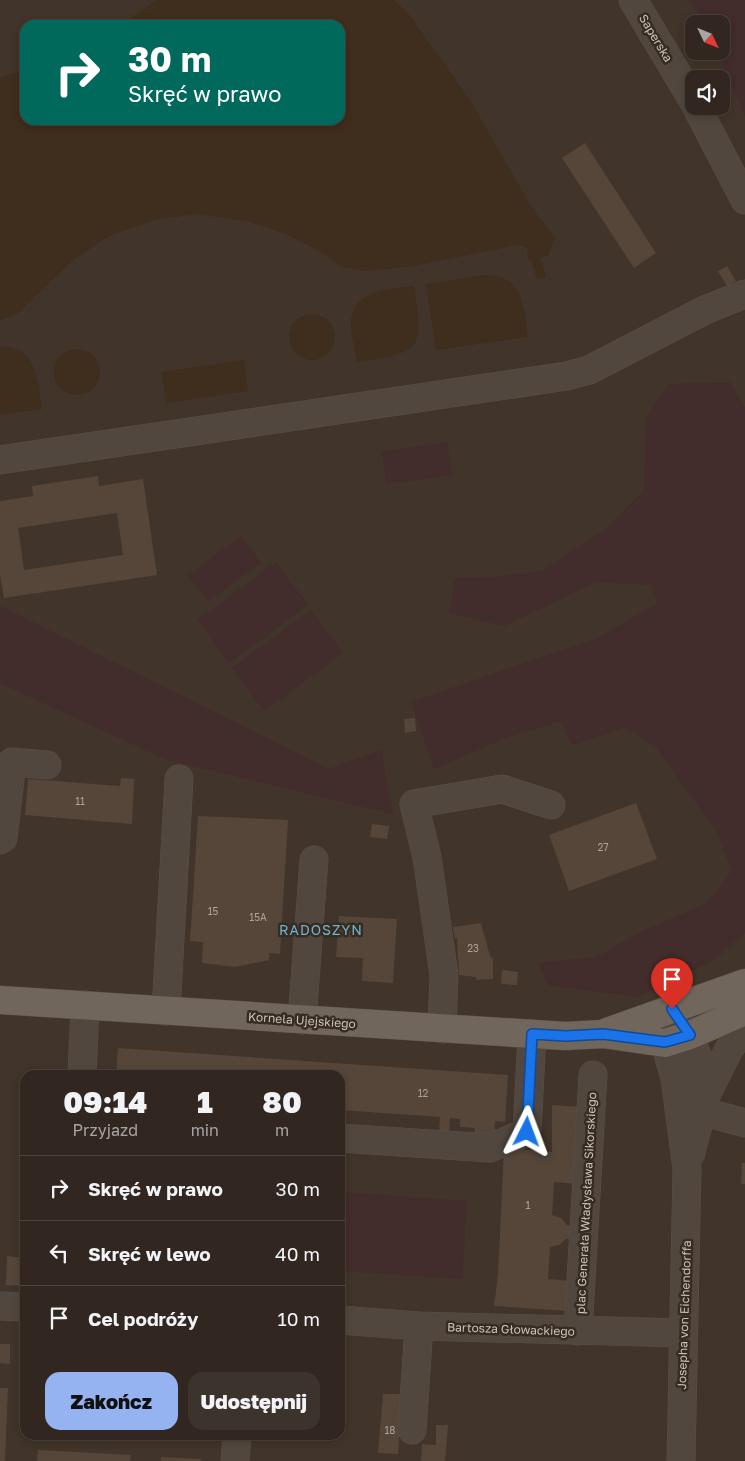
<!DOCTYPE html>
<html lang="pl">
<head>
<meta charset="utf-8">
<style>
  :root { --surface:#312720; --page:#3d332d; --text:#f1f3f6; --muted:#a8a5a5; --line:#4c443e; --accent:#95b2f1 }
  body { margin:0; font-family:"Golos Text",sans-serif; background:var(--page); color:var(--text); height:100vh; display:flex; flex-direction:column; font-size:19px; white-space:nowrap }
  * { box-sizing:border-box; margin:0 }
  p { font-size:16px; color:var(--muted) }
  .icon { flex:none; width:28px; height:28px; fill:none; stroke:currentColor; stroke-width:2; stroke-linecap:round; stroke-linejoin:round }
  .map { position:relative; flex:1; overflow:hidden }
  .drawer { position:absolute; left:20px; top:1070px; width:325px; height:370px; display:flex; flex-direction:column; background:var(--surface); border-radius:15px; box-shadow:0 2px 8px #0003,0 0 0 1px var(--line) }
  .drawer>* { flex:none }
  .hud { position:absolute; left:20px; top:20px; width:325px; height:105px; border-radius:15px; box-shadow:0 2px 8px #0003,0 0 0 1px var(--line); background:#00695c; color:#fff; overflow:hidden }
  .needle { width:32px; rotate:133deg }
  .fabs { position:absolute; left:685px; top:15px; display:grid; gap:10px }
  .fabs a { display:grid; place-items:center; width:45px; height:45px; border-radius:10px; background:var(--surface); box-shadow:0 2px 8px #0003,0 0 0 1px var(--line); font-size:25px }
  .pin { position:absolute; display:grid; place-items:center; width:42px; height:42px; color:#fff; margin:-51px -21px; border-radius:50% 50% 50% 0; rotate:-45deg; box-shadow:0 0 5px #0007 }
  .pin .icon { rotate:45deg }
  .me { position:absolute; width:55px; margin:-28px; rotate:3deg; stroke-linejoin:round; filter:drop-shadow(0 0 4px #0008) }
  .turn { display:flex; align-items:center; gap:18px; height:105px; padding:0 25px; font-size:22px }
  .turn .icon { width:65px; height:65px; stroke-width:2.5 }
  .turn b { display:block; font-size:35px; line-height:42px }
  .eta { display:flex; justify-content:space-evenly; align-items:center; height:85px; text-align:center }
  .eta b { font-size:30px; font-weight:800; line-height:35px }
  .action { display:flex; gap:10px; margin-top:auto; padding:10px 25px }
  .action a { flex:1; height:58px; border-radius:15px; background:var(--accent); color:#111; font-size:20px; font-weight:800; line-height:58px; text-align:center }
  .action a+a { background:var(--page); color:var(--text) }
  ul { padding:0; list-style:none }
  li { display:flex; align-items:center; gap:15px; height:65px; padding:0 25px; border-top:1px solid var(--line) }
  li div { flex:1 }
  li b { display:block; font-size:19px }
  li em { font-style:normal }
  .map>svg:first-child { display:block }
  .green { fill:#422c2c }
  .water { fill:#3f2d1d }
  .building { fill:#554639; fill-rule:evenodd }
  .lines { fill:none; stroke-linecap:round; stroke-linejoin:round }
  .minor-casing { stroke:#5b5047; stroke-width:29 }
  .major-casing { stroke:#5b5047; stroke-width:29 }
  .minor { stroke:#51473e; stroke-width:28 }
  .major { stroke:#71665c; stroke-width:28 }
  .route-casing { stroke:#114b97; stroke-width:12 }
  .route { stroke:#1a73e8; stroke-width:9 }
  .labels { text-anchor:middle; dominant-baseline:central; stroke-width:5; stroke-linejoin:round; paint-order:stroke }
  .number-label { font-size:10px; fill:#aca299 }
  .street-label { font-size:12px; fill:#cbc3bb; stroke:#372c22 }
  .neighbourhood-label { font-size:14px; letter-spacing:1px; fill:#73b1ce; stroke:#372c22 }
</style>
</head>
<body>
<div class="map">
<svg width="745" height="1461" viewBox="0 0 745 1461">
  <rect width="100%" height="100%" fill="#41342a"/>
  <path class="green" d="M688,0H745V116L716,51H721V24H704L699,14Z
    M730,382L745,408V932L714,960L638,997L547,985L539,963L596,957L641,932L707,903L732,871L717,832L655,746L626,727L571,745L561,721L508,737L434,769L411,702L598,638L658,603L651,585L596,582L504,626L450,613L455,578L493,577L543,571L608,527L644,490L646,417L669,384Z
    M447,442L452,475L387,484L382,452Z
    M241,536L261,563L208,601L188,575Z
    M276,562L308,605L229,663L198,620Z
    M0,606L329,769L381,750L393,814L167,760L0,683Z
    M311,610L343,653L264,711L232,668Z
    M340,1192L467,1201L462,1279L340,1271Z"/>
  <path class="water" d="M157,0H394L407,12L470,100L534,211L555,238L548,256L540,257L546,277L537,279L531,259L528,260L527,248L517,245L414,266L365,271L343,267L317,250L286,234L247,221L196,214L155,220L111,235L74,259L18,313L0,321V78L25,69V120H340V25H121Z
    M486,275C525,276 523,307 528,337L436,350L426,284Z
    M414,286C424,352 422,352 357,362C355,350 351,336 351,324C351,290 389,289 414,286Z
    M289 337a23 23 0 1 1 46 0a23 23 0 1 1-46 0Z
    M0,347C37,343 38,383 42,409L0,415Z
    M54 372a23 23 0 1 1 46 0a23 23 0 1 1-46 0Z
    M244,360L248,391L166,403L162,372Z"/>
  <path class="building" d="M585,143L656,253L634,268L562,158Z
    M727,266L736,281L727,286L718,271Z
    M98,476L99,486L143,479L157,575L4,598L0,574V501L33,496L32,486ZM117,513L123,555L24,570L18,528Z
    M415,718L416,731L405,733L404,719Z
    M121,778L134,779L132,824L25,815L28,779L120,786Z
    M636,803L657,859L569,891L549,835Z
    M198,816L288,820L280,954L269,953V960L235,967L202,963L203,942L190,941Z
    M372,824L389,826L387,839L370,837Z
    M339,916L397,919L393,983L362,981L363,958L336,957Z
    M481,923L490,956L493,959V979L476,980V977L459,975L457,938H455L453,927Z
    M502,970L518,972L517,985L501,984Z
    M118,1048L508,1075L505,1122L495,1121L494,1139L474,1137L475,1128L460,1127V1119L450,1118L449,1134H439L440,1117L340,1110V1075H116Z
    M552,1105L583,1107L578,1184L554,1182L552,1215L561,1218L567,1225L572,1226V1239H566L559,1245L550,1247L548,1279L571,1281L569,1311L494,1306L498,1276L504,1148L552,1152Z
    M742,1163H745V1184H741Z
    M7,1256L25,1258V1286L6,1285Z
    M0,1344H10V1364L0,1363Z
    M0,1388H8L5,1461H0Z
    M383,1394H402L398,1454L378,1453Z
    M436,1425H448L445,1461H421L422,1444L436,1445Z
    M38,1450L131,1455L130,1461H37Z
    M161,1457L201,1459V1461H161Z"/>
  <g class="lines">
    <g class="minor-casing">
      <path id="minor" d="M633,0L694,102
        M696,106L745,200
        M0,460L567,376L589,370L705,310L745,294
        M0,840L3,838L12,762L47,765
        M672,1009L665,1043L675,1078L687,1169L681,1461
        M166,1011L179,779
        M677,1016C694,1041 705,1069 703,1100C702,1117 694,1136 691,1153
        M302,1020L314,860
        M442,1029L444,975L427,857L414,804L502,789L551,805
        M82,1075L85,1005
        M704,1099L729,1049L745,1028
        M701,1111L745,1123
        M340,1138L490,1148L527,1132L532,1034
        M0,1306L25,1307
        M340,1320L419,1326L683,1333
        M578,1331L593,1075
        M412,1430L419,1326
        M235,1461L237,1435"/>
    </g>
    <g class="major-casing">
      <path id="major" d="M0,1000L565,1036L603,1034L665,1043L690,1035L745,1011
        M607,1032L745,983"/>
    </g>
    <use href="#minor" class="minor"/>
    <use href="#major" class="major"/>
  </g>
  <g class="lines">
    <g class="route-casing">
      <path id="route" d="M527,1132L532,1034L566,1036L603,1034L665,1042L690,1035L672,1009"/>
    </g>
    <use href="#route" class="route"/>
  </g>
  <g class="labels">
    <g class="number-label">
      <text x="80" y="801">11</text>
      <text x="603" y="847">27</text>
      <text x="213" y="911">15</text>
      <text x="258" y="917">15A</text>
      <text x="473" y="948">23</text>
      <text x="423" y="1093">12</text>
      <text x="528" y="1205">1</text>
      <text x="390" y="1430">18</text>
    </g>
    <g class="street-label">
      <text transform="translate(656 38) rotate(59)">Saperska</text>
      <text transform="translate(302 1020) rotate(4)">Kornela Ujejskiego</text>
      <text transform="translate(586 1203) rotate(-87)">plac Generała Władysława Sikorskiego</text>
      <text transform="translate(684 1315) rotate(-88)">Josepha von Eichendorffa</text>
      <text transform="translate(511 1329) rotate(2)">Bartosza Głowackiego</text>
    </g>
    <g class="neighbourhood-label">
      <text x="321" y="929">RADOSZYN</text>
    </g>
  </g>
</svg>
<div class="fabs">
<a><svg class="needle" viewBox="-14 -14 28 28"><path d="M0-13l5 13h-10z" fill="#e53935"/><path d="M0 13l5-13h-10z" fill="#a8a5a5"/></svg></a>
<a><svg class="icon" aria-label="sound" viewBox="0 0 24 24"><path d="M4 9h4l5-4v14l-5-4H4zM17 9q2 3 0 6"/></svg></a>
</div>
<div class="pin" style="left:672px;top:1009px;background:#d93025"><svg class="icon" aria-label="arrive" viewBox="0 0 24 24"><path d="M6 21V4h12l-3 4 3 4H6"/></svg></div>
<svg class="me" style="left:527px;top:1132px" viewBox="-20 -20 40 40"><path d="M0-17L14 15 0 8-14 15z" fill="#1a73e8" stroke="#fff" stroke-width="4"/></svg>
<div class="hud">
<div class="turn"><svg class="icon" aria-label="right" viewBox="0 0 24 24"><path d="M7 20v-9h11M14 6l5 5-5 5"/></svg><div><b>30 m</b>Skręć w prawo</div></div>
</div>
<section class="drawer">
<div class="eta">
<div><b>09:14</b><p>Przyjazd</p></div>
<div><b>1</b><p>min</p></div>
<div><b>80</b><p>m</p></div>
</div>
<ul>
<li><svg class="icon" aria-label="right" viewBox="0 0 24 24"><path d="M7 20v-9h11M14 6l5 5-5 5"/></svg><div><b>Skręć w prawo</b></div><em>30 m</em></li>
<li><svg class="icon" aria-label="left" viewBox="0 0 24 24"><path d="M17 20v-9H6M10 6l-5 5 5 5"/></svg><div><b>Skręć w lewo</b></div><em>40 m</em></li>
<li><svg class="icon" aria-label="arrive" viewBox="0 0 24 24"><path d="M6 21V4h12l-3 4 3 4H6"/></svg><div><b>Cel podróży</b></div><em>10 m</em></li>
</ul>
<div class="action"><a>Zakończ</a><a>Udostępnij</a></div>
</section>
</div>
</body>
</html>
